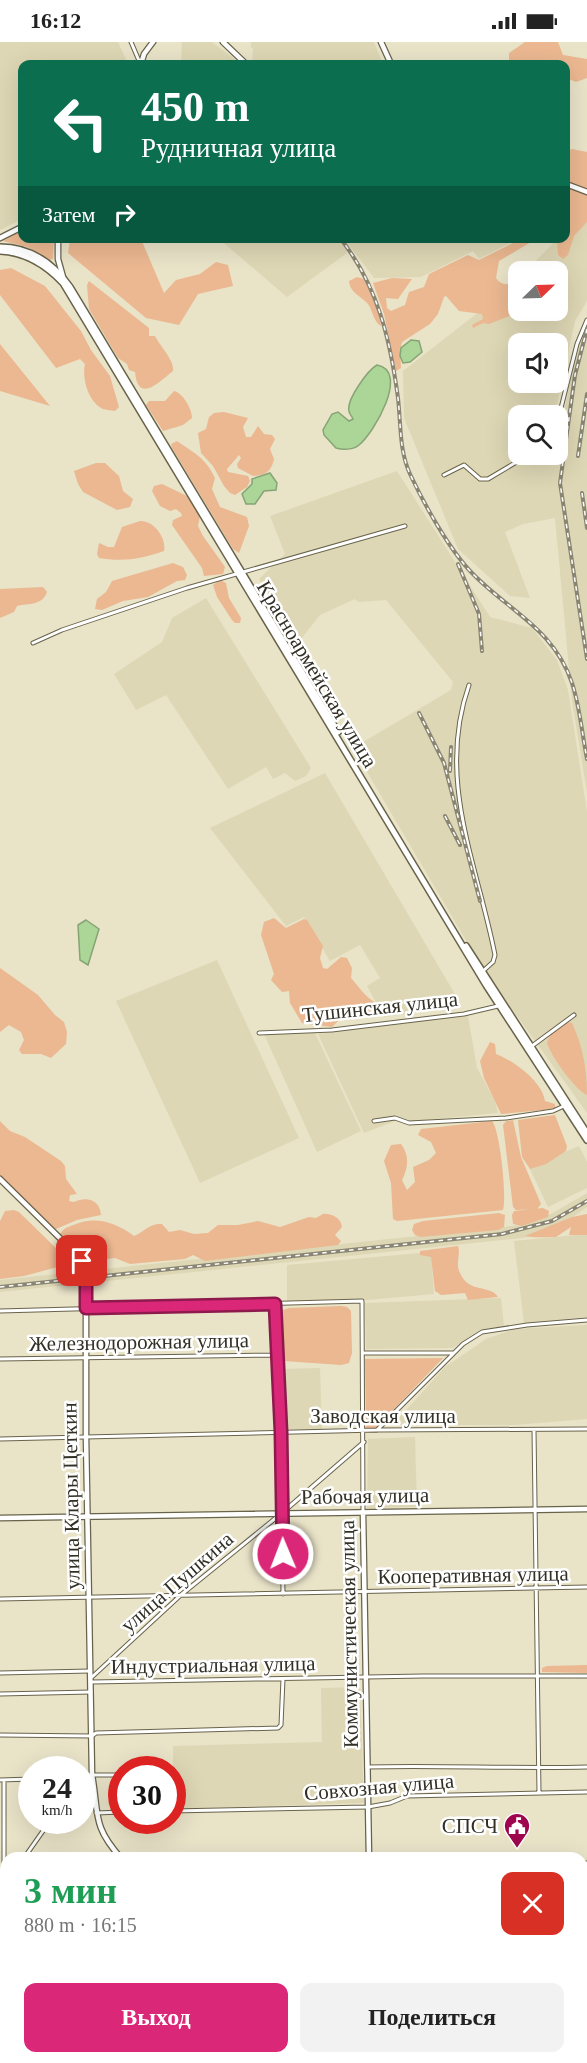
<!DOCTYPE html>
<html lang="ru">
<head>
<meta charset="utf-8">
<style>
  :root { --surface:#fff; --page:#f2f2f2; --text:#222; --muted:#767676; --accent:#db2777 }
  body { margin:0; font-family:"Times New Roman",serif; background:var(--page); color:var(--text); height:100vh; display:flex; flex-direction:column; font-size:22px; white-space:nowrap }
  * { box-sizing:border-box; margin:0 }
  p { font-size:20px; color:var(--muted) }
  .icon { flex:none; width:33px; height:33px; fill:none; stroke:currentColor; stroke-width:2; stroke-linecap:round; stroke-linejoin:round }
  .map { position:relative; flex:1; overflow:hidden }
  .side { position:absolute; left:0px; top:1810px; width:588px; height:212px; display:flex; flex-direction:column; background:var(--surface); border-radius:18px 18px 0 0; box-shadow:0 6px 24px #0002 }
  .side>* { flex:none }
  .banner { position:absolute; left:18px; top:18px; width:552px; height:183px; border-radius:12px; box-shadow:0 6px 24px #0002; background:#0b6e4f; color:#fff; overflow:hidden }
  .needle { width:39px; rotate:67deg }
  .controls { position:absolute; left:508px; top:219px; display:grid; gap:12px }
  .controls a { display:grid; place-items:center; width:60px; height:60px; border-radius:12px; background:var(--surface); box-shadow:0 6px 24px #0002; font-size:30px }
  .speed { position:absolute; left:18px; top:1714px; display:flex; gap:12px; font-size:30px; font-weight:700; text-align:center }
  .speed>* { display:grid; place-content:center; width:78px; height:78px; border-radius:50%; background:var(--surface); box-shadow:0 6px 24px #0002; line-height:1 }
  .speed small { font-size:15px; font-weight:400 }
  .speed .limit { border:9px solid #d22; background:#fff; color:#111 }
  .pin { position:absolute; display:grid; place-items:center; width:51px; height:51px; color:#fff; margin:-26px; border-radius:12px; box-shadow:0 3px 9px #0006 }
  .me { position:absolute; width:66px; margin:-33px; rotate:359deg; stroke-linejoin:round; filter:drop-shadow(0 0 4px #0008) }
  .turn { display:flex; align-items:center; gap:21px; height:126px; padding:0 24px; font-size:27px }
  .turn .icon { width:78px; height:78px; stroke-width:2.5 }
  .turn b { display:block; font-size:42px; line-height:51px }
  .then { display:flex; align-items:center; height:57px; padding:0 24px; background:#0003; gap:12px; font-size:22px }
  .round { display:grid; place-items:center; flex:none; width:63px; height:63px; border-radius:12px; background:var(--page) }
  .overview { display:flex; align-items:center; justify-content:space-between; height:102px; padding:0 24px }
  h1 { font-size:36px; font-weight:700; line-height:45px; color:#1e9e55 }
  .action { display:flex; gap:12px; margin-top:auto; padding:12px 24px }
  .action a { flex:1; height:69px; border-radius:12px; background:var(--accent); color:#fff; font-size:24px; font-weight:700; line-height:69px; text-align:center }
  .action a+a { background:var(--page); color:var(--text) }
  .status { display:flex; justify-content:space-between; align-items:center; height:42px; padding:0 30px; background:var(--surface); direction:ltr }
  .status svg { height:16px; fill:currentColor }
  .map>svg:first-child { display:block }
  .built { fill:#ded7b5; fill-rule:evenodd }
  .green { fill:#ebb891 }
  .water { fill:#abd697; stroke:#87a475; stroke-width:1.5 }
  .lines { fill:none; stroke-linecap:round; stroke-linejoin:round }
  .street-casing { stroke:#68634b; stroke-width:5 }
  .secondary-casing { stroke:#68634b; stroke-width:7 }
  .primary-casing { stroke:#68634b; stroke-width:8 }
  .street { stroke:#fff; stroke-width:3 }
  .secondary { stroke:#fff; stroke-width:4.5 }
  .primary { stroke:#fff; stroke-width:5 }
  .rail-casing { stroke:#898572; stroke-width:4 }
  .rail { stroke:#fff; stroke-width:1.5; stroke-dasharray:4.5; stroke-linecap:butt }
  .route-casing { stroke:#8e194d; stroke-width:15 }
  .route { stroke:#db2777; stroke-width:10 }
  .labels { text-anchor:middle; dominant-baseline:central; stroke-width:5; stroke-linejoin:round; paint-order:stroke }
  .street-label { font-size:21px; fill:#323025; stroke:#fff }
  .poi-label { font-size:21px; fill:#323025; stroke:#fff; text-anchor:end }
</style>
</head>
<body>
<div class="status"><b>16:12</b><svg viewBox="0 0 49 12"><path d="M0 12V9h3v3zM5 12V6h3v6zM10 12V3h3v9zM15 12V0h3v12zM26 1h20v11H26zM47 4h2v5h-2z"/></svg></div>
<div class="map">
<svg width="587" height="2021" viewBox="0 0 587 2021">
  <rect width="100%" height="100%" fill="#e9e3c8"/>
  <path class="built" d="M0,0H118L128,22H22V177L0,188Z
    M182,0H212L241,22H181Z
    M251,0H374L383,22H252L253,6H251Z
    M587,166V259L575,279L555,373L519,374V412L552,413L553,417L554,413L558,412V397L576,313L587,280V750L572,659L555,476L523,482L505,490L530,556L510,554L458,507L404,376L403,329L507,248L519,236V268H558V230L526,229L557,197L566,196ZM519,302H558V340H519Z
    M219,197H518L479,217L473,209L421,235L374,236L349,203L347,211L287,255Z
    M397,429L490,575L532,586L557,618L568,648L587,770V1071L481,924L353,706L451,648L453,640L386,558L358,560L355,557L320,573L297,602L259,537L285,512L270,474Z
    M206,556L311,726L306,734L295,739L285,731L273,737L266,725L228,747L166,653L136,668L114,632L162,600L172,576Z
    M325,731L459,959L445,967L384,975L367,944L380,936L360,903L330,919L304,875L286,884L210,786Z
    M217,918L299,1096L200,1141L116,959Z
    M468,974L477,1026L495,1059L498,1071L413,1079H395L364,1091L318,992Z
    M315,991L361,1089L317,1110L264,992Z
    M579,1104L587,1120V1146L548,1165L529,1125Z
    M587,1151V1165L576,1173L558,1184L523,1196L0,1250V1238L521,1183L551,1172Z
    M587,1192V1275L524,1281L514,1199Z
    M431,1210L434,1252L367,1258L287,1260V1223Z
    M501,1256L504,1284L479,1288L453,1306L366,1307L365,1261Z
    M587,1283V1377L515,1383H400L399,1376L445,1325L486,1297L514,1287Z
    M320,1326L322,1387H286L285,1327Z
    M415,1395L417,1465L367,1466L368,1397Z
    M360,1645L364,1761L173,1767V1704L322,1700L321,1646Z"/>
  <path class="green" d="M525,0H558L563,13L587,17V36L576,40L566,36V22H507L509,20V11Z
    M572,107L587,110V147L566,139V109Z
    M566,143L587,151V180L574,194L568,213L563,217L558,213L557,197L566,196Z
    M22,188V196L54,197L53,217L49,218L27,205L3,199Z
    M70,197H141L164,251L176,238L200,232L216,220L228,223L233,244L198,252L179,283L146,276L68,211Z
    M521,197H530L531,200L499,219L496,236C501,244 511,243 519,240V251L513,257L517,271L489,282L483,281L473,286L472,283L483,277L482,272L459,269L446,254L444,255L438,272L430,282L402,300L400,308L401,326L396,329L384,272L373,241L392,236L412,237L398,257L386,256L387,266L391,269L405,263L409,250L424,245L429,232L468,213L479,218Z
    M11,226L45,244L81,289L91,308L110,334L119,365L115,369C111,368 104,368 101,366C87,358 82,335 85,322L80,317L56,326L0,253V228Z
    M357,235L364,237C373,250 381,269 381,284C373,279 373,269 368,262C361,254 350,251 349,239Z
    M89,239L149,286V294H155C160,304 175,319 173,329C160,339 138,363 135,330L129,328L127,322L118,316L89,267L87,243Z
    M0,302L50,364L0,349Z
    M174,349C183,351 192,367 192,376L183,383L163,389L146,363L149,359H165Z
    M224,370L248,376L243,385L246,395H251L258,384L264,392L272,393L275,397L270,407L274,417C271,430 266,433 253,434L238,426L237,422L241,416L239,413L227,427L228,430L248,434L250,439L247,445L235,453L230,451L224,444L213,424L201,411L198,391L206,387L209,375L214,371Z
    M177,399C194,411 205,415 215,436L212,447L220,465L247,475L249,484L239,511L233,507L172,406L171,402Z
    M96,421H105L119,434L123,449L133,457L130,465L117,468L83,450L78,442L74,429Z
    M162,442L189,455L200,474L198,484L203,494L225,525L223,532L204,534L202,526L172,483L173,478L182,474L181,471L176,467L170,469L160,464L152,449L154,444Z
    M140,479C154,478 167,497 164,509C141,517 123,520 99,516L97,512L99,501L108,505H114L122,485Z
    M173,521L183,525L187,533L185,538L177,539L148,555L123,559L102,568L95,567L97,557L106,550L112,539Z
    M220,538L226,541L229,556L241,576L240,581H235L232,578L217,555L213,543Z
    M43,545L47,550C42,564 29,561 17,564L14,570L0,576V547Z
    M274,876L286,886L304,877L307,878L323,904L320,916L323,926L327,927L341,915L347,916L352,926L351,936C359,945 365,954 374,960L377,972L368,973L364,962L360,961L357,973L339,978L332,985L302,981L290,961L289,949L282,950L271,938L274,932L261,893L264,880Z
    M0,926L38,953L55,973L64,980L67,990L66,1002L51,1016L41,1012H22L19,1008L24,998L21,990L9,983L0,990Z
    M567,980L572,981C583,1005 587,1027 587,1053C575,1048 551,1014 547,1001L550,993Z
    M490,1000L495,1002L496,1012C514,1019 542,1039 545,1059L555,1062V1067L501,1072L484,1036L480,1019Z
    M555,1073L567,1104L566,1109L546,1122L530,1127L522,1115L518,1078Z
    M513,1078L521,1115L541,1162L537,1167L516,1168L513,1165L503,1083L506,1079Z
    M0,1079L10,1089L25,1095L61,1119L65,1124L66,1137L77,1152L70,1153L69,1159L74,1160C87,1154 100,1158 101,1173L77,1178L56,1187L50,1184L0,1134Z
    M492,1079C500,1088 507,1155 503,1168L397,1179L393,1177L391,1141L384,1119L391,1103L401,1102C410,1114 408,1126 402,1138L407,1148L415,1140L413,1125L429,1118L436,1111L431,1100L418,1093L421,1087Z
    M543,1166L549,1169L548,1175L522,1184L513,1182L512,1173L514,1169Z
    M14,1168L19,1170L64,1214V1219L61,1224L24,1234L0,1237V1179L5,1169Z
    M499,1171L505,1173L504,1185L498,1188L421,1195L415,1193L412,1188L414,1182L423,1179Z
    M323,1172C331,1171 341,1176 342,1185L335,1193L341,1199L338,1203L205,1219L193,1213L185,1217L130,1222L115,1216L107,1217L82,1202L73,1204L60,1192C64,1185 69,1185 76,1182C97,1174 116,1181 134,1194C145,1189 150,1181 162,1182L169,1190L180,1188L194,1192L208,1191L218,1183H238L258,1179L280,1185L309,1175L316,1176Z
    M587,1172V1193H569L571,1185L556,1195C552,1195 528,1196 525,1194L572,1175Z
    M458,1204C461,1212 455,1221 460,1231C469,1252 490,1242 498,1255L468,1258L465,1251L441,1253L435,1249L431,1215L420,1213V1209Z
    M341,1264L347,1265L351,1269L352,1311L349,1321L341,1323L284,1319L281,1274L283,1268L289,1266Z
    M443,1316L376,1386H366L365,1317Z
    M587,1623V1631L542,1630V1626L547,1624Z"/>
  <path class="water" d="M411,298L419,299L422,310L410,320L403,321L400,314L401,306Z
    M377,323C410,329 374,391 359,403C353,408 343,408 336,406L324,393L323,388L332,372L338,370L349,379L353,377C352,374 349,372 349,369C346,358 368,328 377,323Z
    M270,431L277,441L276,448L264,449L255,462H246L242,452L252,442V437Z
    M86,878L99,887L88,923L80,918L78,883Z"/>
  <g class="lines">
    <g class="street-casing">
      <path id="street" d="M131,0L140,21
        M558,378L577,302L587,278
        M444,433L464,423L480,437H488L530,412
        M33,601L62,588L187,546L405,484
        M469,643C436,737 477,821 495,913L493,920L483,929
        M259,991L332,988L464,972L498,964
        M532,1004L574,973
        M374,1079L395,1076L409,1081L506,1076L553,1069L564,1064
        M275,1262L281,1390L283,1552
        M0,1269L362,1259L363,1470
        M363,1311H454
        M0,1317L277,1313
        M377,1388L463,1302L482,1290L527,1283L587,1278
        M534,1388L539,1751
        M0,1397L377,1388L587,1387
        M0,1557L587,1545
        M0,1631L90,1629
        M92,1635L182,1552L282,1471L364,1400
        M92,1640L423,1634H587
        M0,1652L91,1650
        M0,1693L92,1694L96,1691L278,1686L281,1683L283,1637
        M367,1725C440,1723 514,1727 587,1725
        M92,1733H122
        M82,1734L92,1733
        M0,1738L32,1737
        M172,1769L368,1765L390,1761L407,1754L587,1750
        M96,1771L122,1770
        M24,1816L50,1779
        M582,1821H587
        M4,1832V1738
        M582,1899H587
        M0,1913H6
        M0,1999H6
        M60,2016V2021
        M101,2016V2021
        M207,2016V2021"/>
    </g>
    <g class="secondary-casing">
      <path id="secondary" d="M223,0L246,22
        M381,0L391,22
        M141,22L144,12L153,0
        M566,142L587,150
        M0,196L22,185
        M58,196V217L63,235
        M0,1137L77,1213L86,1228V1394L92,1733C99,1772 92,1784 121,1816
        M363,1470L369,1816
        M0,1476L587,1467
        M14,2016V2021
        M322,2016L327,2021
        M372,2016V2021"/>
    </g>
    <g class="primary-casing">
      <path id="primary" d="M0,205C30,205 53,221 70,245L338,690
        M0,209C26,210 46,223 63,241L486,943L587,1098
        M466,904L587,1091"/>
    </g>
    <use href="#street" class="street"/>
    <use href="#secondary" class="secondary"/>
    <use href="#primary" class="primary"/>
    <g class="rail-casing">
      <path id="rail" d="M340,196C378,244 390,297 398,356C401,382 399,408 410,432C424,462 450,509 473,532C509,569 554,587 572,641C580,665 582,692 587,717
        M587,287L575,333L560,441L587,617
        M578,414L587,352
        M582,451L587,486
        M458,522L479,572L482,609
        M419,671L444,721L480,859
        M450,729L451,705
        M445,774L460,803
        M0,1245L502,1192L552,1179L587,1159
        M582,1981L587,1977
        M582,1993L587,1991
        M517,2021L530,2016"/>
    </g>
    <use href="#rail" class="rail"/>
  </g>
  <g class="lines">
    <g class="route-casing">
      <path id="route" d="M82,1219L86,1228V1266L275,1262L281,1390L283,1512"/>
    </g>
    <use href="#route" class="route"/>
  </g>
  <defs>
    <g id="civic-pin" transform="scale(1.35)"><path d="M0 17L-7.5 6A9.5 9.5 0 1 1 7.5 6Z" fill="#9e054e" stroke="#fff"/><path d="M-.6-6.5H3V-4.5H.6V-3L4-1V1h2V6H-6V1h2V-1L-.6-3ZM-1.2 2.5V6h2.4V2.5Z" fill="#fff"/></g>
  </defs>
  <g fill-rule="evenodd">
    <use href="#civic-pin" x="517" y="1784"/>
  </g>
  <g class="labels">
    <g class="street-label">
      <text transform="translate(317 632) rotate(59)">Красноармейская улица</text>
      <text transform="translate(380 965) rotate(-6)">Тушинская улица</text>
      <text transform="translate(139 1300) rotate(-1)">Железнодорожная улица</text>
      <text x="383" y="1374">Заводская улица</text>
      <text transform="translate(71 1454) rotate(-91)">улица Клары Цеткин</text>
      <text transform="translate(365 1454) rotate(-1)">Рабочая улица</text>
      <text transform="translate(473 1533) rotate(-1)">Кооперативная улица</text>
      <text transform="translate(177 1540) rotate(-41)">улица Пушкина</text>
      <text transform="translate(349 1592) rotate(-91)">Коммунистическая улица</text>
      <text transform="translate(213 1623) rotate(-1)">Индустриальная улица</text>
      <text transform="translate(379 1745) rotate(-5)">Совхозная улица</text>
    </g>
    <g class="poi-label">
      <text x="498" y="1784">СПСЧ</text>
    </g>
  </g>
</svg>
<div class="controls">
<a><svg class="needle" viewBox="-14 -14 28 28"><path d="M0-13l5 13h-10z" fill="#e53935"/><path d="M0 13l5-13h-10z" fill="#767676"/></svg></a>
<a><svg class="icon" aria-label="sound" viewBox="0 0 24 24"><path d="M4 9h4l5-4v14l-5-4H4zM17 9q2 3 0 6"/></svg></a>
<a><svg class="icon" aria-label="search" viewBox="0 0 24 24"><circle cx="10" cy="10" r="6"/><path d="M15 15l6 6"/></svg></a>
</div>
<div class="speed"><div>24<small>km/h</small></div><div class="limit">30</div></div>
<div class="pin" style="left:82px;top:1219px;background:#d93025"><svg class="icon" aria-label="arrive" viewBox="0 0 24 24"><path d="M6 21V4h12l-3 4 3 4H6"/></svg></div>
<svg class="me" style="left:283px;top:1512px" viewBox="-20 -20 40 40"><circle r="17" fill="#db2777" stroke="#fff" stroke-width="3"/><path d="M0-11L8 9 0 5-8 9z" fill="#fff"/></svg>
<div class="banner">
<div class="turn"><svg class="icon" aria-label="left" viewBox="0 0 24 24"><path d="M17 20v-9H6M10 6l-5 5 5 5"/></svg><div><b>450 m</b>Рудничная улица</div></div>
<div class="then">Затем<svg class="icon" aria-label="right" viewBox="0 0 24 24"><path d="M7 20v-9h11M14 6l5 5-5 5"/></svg></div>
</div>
<section class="side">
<div class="overview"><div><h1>3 мин</h1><p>880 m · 16:15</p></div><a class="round" style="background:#d93025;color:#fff"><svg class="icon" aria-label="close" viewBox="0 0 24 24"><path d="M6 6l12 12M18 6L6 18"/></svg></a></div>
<div class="action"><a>Выход</a><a>Поделиться</a></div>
</section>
</div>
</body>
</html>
